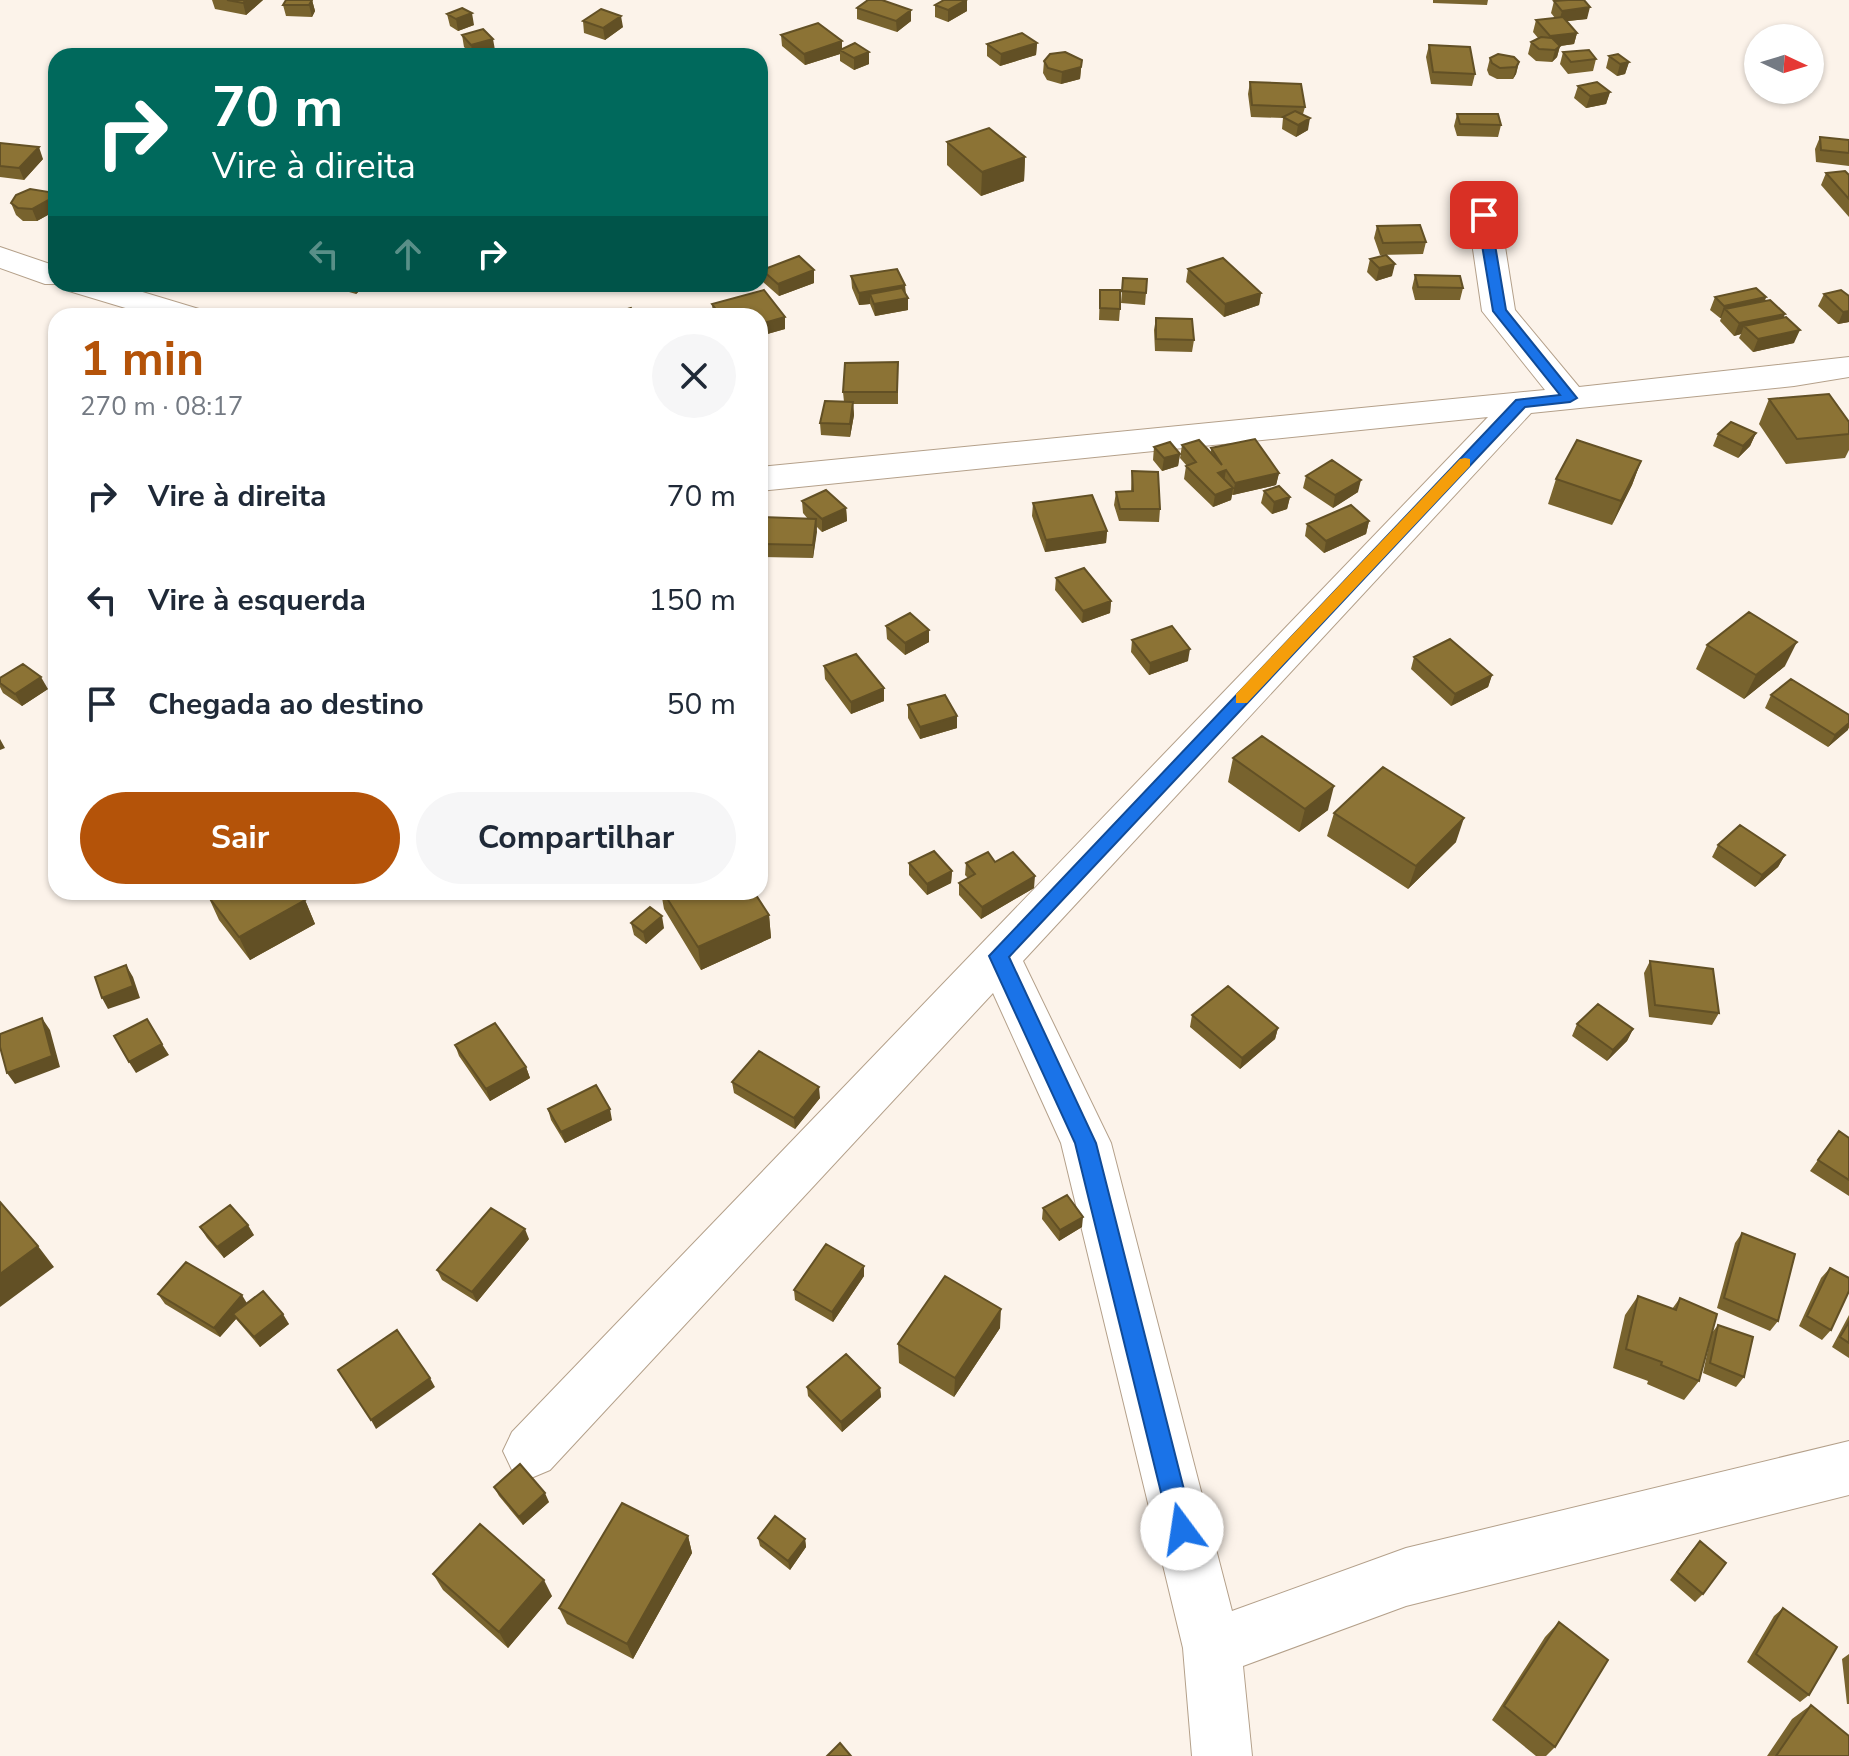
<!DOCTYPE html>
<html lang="pt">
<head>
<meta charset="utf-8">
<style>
  :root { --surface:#fff; --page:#f6f6f7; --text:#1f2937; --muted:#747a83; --accent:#b45309 }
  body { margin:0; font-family:"Nunito Sans",sans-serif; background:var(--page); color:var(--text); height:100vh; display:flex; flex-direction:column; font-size:30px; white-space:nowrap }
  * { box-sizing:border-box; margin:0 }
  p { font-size:26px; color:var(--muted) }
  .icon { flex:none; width:44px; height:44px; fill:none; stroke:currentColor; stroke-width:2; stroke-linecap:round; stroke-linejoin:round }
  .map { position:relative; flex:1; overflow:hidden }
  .details { position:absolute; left:48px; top:308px; width:720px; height:592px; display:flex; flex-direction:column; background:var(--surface); border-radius:24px; box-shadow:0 2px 6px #0004 }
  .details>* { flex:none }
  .banner { position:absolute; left:48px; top:48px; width:720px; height:244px; border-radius:24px; box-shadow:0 2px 6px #0004; background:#00695c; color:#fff; overflow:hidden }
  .needle { width:52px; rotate:94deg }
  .fabs { position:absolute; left:1744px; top:24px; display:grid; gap:16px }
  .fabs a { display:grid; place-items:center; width:80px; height:80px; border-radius:50%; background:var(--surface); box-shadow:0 2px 6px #0004; font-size:40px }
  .pin { position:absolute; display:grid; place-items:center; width:68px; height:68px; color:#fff; margin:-34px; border-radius:16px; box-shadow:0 4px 12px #0006 }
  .me { position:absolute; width:88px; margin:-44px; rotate:346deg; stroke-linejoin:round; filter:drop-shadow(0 0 6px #0008) }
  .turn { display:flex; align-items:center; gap:28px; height:168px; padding:0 32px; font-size:36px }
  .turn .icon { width:104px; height:104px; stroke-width:2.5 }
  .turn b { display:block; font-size:56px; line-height:68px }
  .lanes { display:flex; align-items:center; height:76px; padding:0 32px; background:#0003; justify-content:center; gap:40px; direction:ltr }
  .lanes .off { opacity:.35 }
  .round { display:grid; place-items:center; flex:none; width:84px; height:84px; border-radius:42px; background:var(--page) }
  .headline { display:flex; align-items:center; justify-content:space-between; height:136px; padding:0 32px }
  h1 { font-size:48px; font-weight:700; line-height:60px; color:var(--accent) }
  .primary-button { display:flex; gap:16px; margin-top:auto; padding:16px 32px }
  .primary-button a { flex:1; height:92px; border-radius:48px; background:var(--accent); color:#fff; font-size:32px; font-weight:700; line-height:92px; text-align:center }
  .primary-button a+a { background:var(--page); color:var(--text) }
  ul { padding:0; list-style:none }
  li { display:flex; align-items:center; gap:24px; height:104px; padding:0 32px }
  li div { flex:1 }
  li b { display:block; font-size:30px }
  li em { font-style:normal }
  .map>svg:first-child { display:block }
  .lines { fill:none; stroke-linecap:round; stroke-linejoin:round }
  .minor-casing { stroke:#b4a08a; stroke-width:2 }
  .minor { fill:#fff; fill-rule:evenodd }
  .wall { fill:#78632e }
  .shaded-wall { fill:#625025 }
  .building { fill:#8c7335; stroke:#625025; stroke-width:2 }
  .route { fill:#1a73e8; stroke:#114b97; stroke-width:2 }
  .slow { fill:#f59e0b }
</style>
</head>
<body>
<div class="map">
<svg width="1849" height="1756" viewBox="0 0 1849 1756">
  <rect width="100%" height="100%" fill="#fcf3ea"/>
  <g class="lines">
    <g class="minor-casing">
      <path id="minor" d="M1484,206L1495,208L1500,215L1515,310L1579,387L1849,357V377L1794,386L1531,413L1023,961L1111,1143L1232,1611L1406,1548L1849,1441V1495L1406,1606L1243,1666L1252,1756H1192L1183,1648L1061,1143L993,993L550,1470L531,1478L512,1470L503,1451L512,1432L1488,417L760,491V467L1545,390L1482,311L1468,215L1473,208Z
        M0,247L56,266V284H116L199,309L204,316H152L69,291L65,284H45L0,268Z"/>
    </g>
    <use href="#minor" class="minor"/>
  </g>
  <path class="wall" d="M212,0H263L246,15L215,9Z
    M312,0L315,11L312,17L286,16L283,5Z
    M1433,0H1488L1487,5L1433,3Z
    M1554,1L1587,19L1567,21L1577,33L1574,44L1560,46L1557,57L1552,62L1536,61L1528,54L1531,42L1538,38L1533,32L1536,20L1555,18L1551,13Z
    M935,5L967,11L948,22L935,17Z
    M857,8L911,10V21L897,32L857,19Z
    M447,14L474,25L458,31L450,26Z
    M583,21L623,27L605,40L584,33Z
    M462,35L495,50L473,56L464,47Z
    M781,35L842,49L869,64L854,70L840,61V54L805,65L782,46Z
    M1037,43L1036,55L1000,66L987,56V44Z
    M1429,45L1475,74L1472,86L1431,84L1426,57Z
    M1563,52L1596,59L1593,71L1568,74L1560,64Z
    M1609,56L1629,62L1625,74L1617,76L1606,68Z
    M1490,58L1519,62L1516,74L1513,79H1497L1489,75L1487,70Z
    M1082,60L1080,79L1061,84L1047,80L1043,73L1044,61Z
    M1250,82L1305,107L1303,114L1308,130L1296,137L1282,129L1283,118L1251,117L1248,94Z
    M1578,86L1610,92L1606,104L1586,108L1574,98Z
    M1457,114L1501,125L1498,137L1457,136L1454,126Z
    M1820,137L1849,140V166L1816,162L1815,149Z
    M947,142L1025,157L1024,181L981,196L947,165Z
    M0,143L43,159L24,180L0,177Z
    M1826,173L1849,175V217L1821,185Z
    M11,203L54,204L55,211L37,221H23L16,215Z
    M1377,226L1426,242L1423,254L1380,255L1374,238Z
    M1370,259L1392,276L1376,281L1367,272Z
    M1188,269L1261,293L1259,305L1224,317L1186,282Z
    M762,270H814V283L779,296L763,282Z
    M1415,275L1463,288L1460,300H1415L1412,288Z
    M851,276L905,285L908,310L875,316L870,304L859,305L852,288Z
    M1123,278L1146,293L1145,305L1121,303Z
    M321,284H367L356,294Z
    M1100,290L1120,309L1119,321L1099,320Z
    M1824,294L1849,296V322L1838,324L1818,306Z
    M1715,297H1766L1765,301L1783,318L1794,343L1753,352L1739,338L1741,334L1734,336L1720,321L1721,318H1720L1710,310Z
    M712,304L785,317V329L760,336V316H713Z
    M1156,318L1194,340L1192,352L1155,351L1154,330Z
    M898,362V404H853L854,415L850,437L821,435L820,423L844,402L843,392Z
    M1769,399L1849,422V450L1845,458L1786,464L1759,424Z
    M1756,433L1750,446L1738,458L1713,446L1718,434Z
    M1182,445L1211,453V448L1279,473L1276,485L1232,495L1231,500L1213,507L1184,479L1186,466H1187L1180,458Z
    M1154,447L1180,454L1178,466L1162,471L1153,460Z
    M1641,461L1632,485L1612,525L1548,504L1556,479Z
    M1132,471L1160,509L1159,522L1119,521L1114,505L1116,492H1131Z
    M1306,476L1358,492L1333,508L1303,488Z
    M1264,491L1290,497L1287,509L1272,514L1261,503Z
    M802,501L846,508L847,521L822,532L817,527L813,558L760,557V517L808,519L803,513Z
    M1033,503L1107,531L1106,543L1045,552L1032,516Z
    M1369,521L1366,534L1324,553L1305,536L1307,524Z
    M1056,578L1111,601L1110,613L1082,623L1055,590Z
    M886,626L929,630V642L905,655L887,639Z
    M1132,640L1188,661L1149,675L1131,652Z
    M1707,645L1785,666L1744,699L1696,669Z
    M1414,657L1492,675L1488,687L1451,706L1411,669Z
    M824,666L884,701L851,714L825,679Z
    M0,678L48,689L22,706L3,693L0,687Z
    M1771,695L1849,715V728L1828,747L1765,708Z
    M908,705L957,716V728L920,739L908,718Z
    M1233,758L1328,810L1299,832L1228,782Z
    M1334,813L1456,842L1408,889L1327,836Z
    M1718,845L1785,855L1778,867L1755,887L1712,857Z
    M909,863L952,871L951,883L927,895L909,875Z
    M966,863L1034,888L981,919L959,895V883L968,878L965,875Z
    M661,892H754L769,915L771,938L701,970L664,909Z
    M208,896L305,900L315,924L250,960L219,920Z
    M631,923L664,928L646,944L634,935Z
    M1650,961L1719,1013L1712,1025L1649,1017L1644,973Z
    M1192,1015L1278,1028L1275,1039L1240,1069L1190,1027Z
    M1577,1024L1633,1029L1627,1041L1607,1061L1572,1036Z
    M455,1045L526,1067L530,1078L490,1101L459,1056Z
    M732,1082L820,1098L795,1129L734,1093Z
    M548,1109L612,1120L565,1143L551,1120Z
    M1839,1131L1849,1138V1196L1810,1171Z
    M1043,1208L1082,1227L1059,1241L1042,1219Z
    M200,1227L254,1235L224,1258L207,1238Z
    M1742,1233L1778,1321L1770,1331L1717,1308L1735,1243Z
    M529,1239L477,1302L442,1280L437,1270Z
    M864,1266V1276L833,1322L795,1300L794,1290Z
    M1830,1268L1831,1330L1822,1340L1799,1326L1821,1278Z
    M158,1294L247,1303L289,1324L260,1347L236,1319L220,1337L165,1304Z
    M1638,1296L1672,1309L1680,1298L1711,1334L1718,1325L1744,1377L1736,1387L1703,1373L1710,1340L1699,1381L1684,1400L1647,1384L1648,1381L1613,1368L1625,1315Z
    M1849,1315V1358L1832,1347Z
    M1000,1328L954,1397L899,1363L898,1344Z
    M807,1387L880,1388L881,1397L842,1432L808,1396Z
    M494,1487L549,1502L523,1525L499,1496Z
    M688,1536L692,1553L633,1659L567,1624L559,1608Z
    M758,1538L805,1539L806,1547L790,1570L760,1546Z
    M1700,1541L1703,1594L1695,1602L1670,1580L1692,1550Z
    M433,1574L552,1596L508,1648L443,1590Z
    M1783,1608L1809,1695L1800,1702L1747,1662L1774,1616Z
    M1559,1622L1555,1747L1546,1756H1536L1492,1720L1545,1637Z
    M1849,1654V1704H1847L1842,1659Z
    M1811,1705L1849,1756H1767L1792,1719Z"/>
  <path class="shaded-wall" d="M246,0H263L246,15L243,3Z
    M312,0L315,11L312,17L309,5Z
    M966,0H967V11L948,22V10Z
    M1590,7L1587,19L1559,22L1562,11Z
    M911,10V21L897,32L896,21Z
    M472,13L474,25L458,31L456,19Z
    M621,16L623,27L605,40L603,28Z
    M1577,33L1574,44L1560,46L1557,57L1552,62L1555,50L1547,48L1550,36Z
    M493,39L495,50L473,56L471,45Z
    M842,41V51L840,50V54L805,65L804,54Z
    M1037,43L1036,55L1000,66L1001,54Z
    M869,52V64L854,70V58Z
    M1519,62L1516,74L1513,79L1516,67Z
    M1629,62L1625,74L1617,76L1620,64Z
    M1081,67L1080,79L1061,84L1062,72Z
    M1610,92L1606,104L1586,108L1590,96Z
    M1310,118L1308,130L1296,137L1298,125Z
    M39,147L43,159L24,180L19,168Z
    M1025,157L1024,181L981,196L982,172Z
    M49,192L54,204L55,211L37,221L32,209Z
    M1395,264L1392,276L1376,281L1379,268Z
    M814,270V283L779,296L778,284Z
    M353,284H367L356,294Z
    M905,285V298L870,294V304L859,305V293Z
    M1261,293L1259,305L1224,317L1225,304Z
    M1766,297L1761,309H1725L1721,318H1720L1724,306Z
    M908,298V310L875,316L874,304Z
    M1849,311V322L1838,324L1843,312Z
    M1785,314L1780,326H1744L1741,334L1734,336L1739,323Z
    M785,317V329L760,336V324Z
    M1800,330L1794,343L1753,352L1758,339Z
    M853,402L854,415L850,437V424Z
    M1756,433L1750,446L1738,458L1743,446Z
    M1180,454L1178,466L1162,471L1164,458Z
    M1641,461L1632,485L1612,525L1621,501Z
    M1226,470L1224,482L1218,473Z
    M1279,473L1276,485L1233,495L1235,483Z
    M1361,480L1358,492L1333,508L1335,495Z
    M1233,488L1231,500L1213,507L1215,495Z
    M1290,497L1287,509L1272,514L1274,502Z
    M846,508L847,521L822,532V519Z
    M816,519L817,532L813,558V545Z
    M1369,521L1366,534L1324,553L1326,541Z
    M1107,531L1106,543L1045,552L1046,540Z
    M1111,601L1110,613L1082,623L1083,611Z
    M929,630V642L905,655V643Z
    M1797,642L1785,666L1744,699L1756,675Z
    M1190,649L1188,661L1149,675L1150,663Z
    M1492,675L1488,687L1451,706L1455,694Z
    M41,677L48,689L22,706L15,694Z
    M884,688V701L851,714V702Z
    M957,716V728L920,739V727Z
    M1849,723L1848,730L1828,747L1835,735Z
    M0,739L5,748L0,750Z
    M1334,786L1328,810L1299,832L1305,809Z
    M1464,818L1456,842L1408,889L1416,866Z
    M1785,855L1778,867L1755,887L1762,875Z
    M952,871L951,883L927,895V884Z
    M1035,876L1034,888L981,919L982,907Z
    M305,900L315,924L250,960L239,937Z
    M769,915L771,938L701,970L698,947Z
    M662,916L664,928L646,944L643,932Z
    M126,965L133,977L140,998L108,1009L102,998Z
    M42,1018L50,1030L60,1067L15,1084L7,1073Z
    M1278,1028L1275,1039L1240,1069L1242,1058Z
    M1633,1029L1627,1041L1607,1061L1613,1050Z
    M162,1044L169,1055L136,1073L129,1062Z
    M526,1067L530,1078L490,1101L486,1089Z
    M819,1087L820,1098L795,1129L794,1118Z
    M610,1109L612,1120L565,1143L561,1132Z
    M1083,1217L1082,1227L1059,1241L1060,1230Z
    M248,1225L254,1235L224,1258L217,1247Z
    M525,1229L529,1239L477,1302L472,1292Z
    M38,1246L54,1267L0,1307V1274Z
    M864,1266V1276L833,1322L832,1312Z
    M242,1295L248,1305L233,1314L236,1319L220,1337L214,1328Z
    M1001,1309L1000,1328L954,1397L955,1378Z
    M283,1314L289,1324L260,1347L254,1337Z
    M430,1378L435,1387L376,1429L371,1420Z
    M880,1388L881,1397L842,1432L841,1422Z
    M545,1493L549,1502L523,1525L519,1517Z
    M688,1536L692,1553L633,1659L627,1644Z
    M805,1539L806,1547L790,1570L788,1561Z
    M544,1580L552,1596L508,1648L499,1632Z"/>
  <path class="building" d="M227,0H246L243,3Z
    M286,0H312L309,5H283Z
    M868,0H882L911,10L896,21L857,8Z
    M944,0H966L948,10L935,5Z
    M1568,0H1584L1590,7L1562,11L1554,1Z
    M462,8L472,13L456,19L447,14Z
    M601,9L621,16L603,28L583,21Z
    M1563,17L1577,33L1550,36L1536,20Z
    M818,23L842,41L804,54L781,35Z
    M483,29L493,39L471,45L462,35Z
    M1022,33L1037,43L1001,54L987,44Z
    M1541,37L1552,38L1560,46L1555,50L1539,49L1531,42Z
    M855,43L869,52L854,58L840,50Z
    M1429,45L1470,47L1475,74L1433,72Z
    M1589,50L1596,59L1571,62L1563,52Z
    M1065,52L1082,60L1081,67L1062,72L1048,68L1044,61L1050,54Z
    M1498,54L1514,57L1519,62L1516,67L1500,68L1492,63L1490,58Z
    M1618,54L1629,62L1620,64L1609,56Z
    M1250,82L1301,84L1305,107L1252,105Z
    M1597,82L1610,92L1590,96L1578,86Z
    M1295,111L1310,118L1298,125L1283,117Z
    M1457,114H1498L1501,125L1460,124Z
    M989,128L1025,157L982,172L947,142Z
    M1820,137L1849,140V153L1821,150Z
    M0,143L39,147L19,168L0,166Z
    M1845,171L1849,175V199L1826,173Z
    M30,189L49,192L50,199L32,209L18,208L11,203L16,195Z
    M1420,225L1426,242L1383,243L1377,226Z
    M1386,255L1395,264L1379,268L1370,259Z
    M799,256L814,270L778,284L762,270Z
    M1223,258L1261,293L1225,304L1188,269Z
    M897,269L905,285L859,293L851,276Z
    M1415,275L1460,276L1463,288L1418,287Z
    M1123,278L1147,279L1146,293L1122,291Z
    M902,288L908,298L874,304L870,294Z
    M1756,288L1766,297L1724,306L1715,297Z
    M764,290L785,317L760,324V316H721L712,304Z
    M1100,290H1120V309L1100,308Z
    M1841,290L1849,296V311L1843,312L1824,294Z
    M1770,300L1785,314L1739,323L1725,309Z
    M631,308L637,316H605Z
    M572,311L574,316H549Z
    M1786,317L1800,330L1758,339L1744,326Z
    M1156,318L1192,319L1194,340L1156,339Z
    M898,362L897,392H843L845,363Z
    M1829,394L1849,422V434L1797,439L1769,399Z
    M825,401L853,402L850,424L820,423Z
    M1731,422L1756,433L1743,446L1718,434Z
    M1255,439L1279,473L1235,483L1226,470L1218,473L1233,488L1215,495L1186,466L1196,462L1182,445L1199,440L1222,465L1211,448Z
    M1577,440L1641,461L1621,501L1556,479Z
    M1170,442L1180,454L1164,458L1154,447Z
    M1332,460L1361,480L1335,495L1306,476Z
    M1132,471L1158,472L1160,509H1120L1116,492L1133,491Z
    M1279,486L1290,497L1274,502L1264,491Z
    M826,490L846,508L822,519L802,501Z
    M1092,495L1107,531L1046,540L1033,503Z
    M1351,505L1369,521L1326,541L1307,524Z
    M760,517L816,519L813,545L760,544Z
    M1084,568L1111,601L1083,611L1056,578Z
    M1749,612L1797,642L1756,675L1707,645Z
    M910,613L929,630L905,643L886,626Z
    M1172,626L1190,649L1150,663L1132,640Z
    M1450,639L1492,675L1455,694L1414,657Z
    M856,654L884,688L851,702L824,666Z
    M23,664L41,677L15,694L0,683V678Z
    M1791,679L1849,715V723L1835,735L1771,695Z
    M945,695L957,716L920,727L908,705Z
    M1262,736L1334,786L1305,809L1233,758Z
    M1383,767L1464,818L1416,866L1334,813Z
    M1740,825L1785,855L1762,875L1718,845Z
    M934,851L952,871L927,884L909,863Z
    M988,852L995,862L1013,852L1035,876L982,907L959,883L975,874L966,863Z
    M216,892H298L305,900L239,937L208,896Z
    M663,892H754L769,915L698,947Z
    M650,907L662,916L643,932L631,923Z
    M1650,961L1713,969L1719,1013L1655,1005Z
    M126,965L133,986L102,998L95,977Z
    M1228,986L1278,1028L1242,1058L1192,1015Z
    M1598,1004L1633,1029L1613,1050L1577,1024Z
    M42,1018L52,1056L7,1073L0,1047V1034Z
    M147,1019L162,1044L129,1062L114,1036Z
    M495,1023L526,1067L486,1089L455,1045Z
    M759,1051L819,1087L794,1118L732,1082Z
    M596,1085L610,1109L561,1132L548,1109Z
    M1839,1131L1849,1138V1180L1818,1160Z
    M1067,1195L1083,1217L1060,1230L1043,1208Z
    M0,1202L38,1246L0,1274Z
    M230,1205L248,1225L217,1247L200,1227Z
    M491,1208L525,1229L472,1292L437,1270Z
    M1742,1233L1795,1254L1778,1321L1724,1298Z
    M826,1244L864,1266L832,1312L794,1290Z
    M186,1262L242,1295L214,1328L158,1294Z
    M1830,1268L1849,1278V1291L1831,1330L1807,1316Z
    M945,1276L1001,1309L955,1378L898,1344Z
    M263,1291L283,1314L254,1337L233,1314Z
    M1638,1296L1676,1310L1680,1298L1717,1314L1699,1381L1661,1365L1662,1362L1626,1349Z
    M1849,1322V1343L1840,1337Z
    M1718,1325L1753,1337L1744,1377L1710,1363Z
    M397,1330L430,1378L371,1420L338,1370Z
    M846,1354L880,1388L841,1422L807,1387Z
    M520,1464L545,1493L519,1517L494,1487Z
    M622,1503L688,1536L627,1644L559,1608Z
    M775,1516L805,1539L788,1561L758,1538Z
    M480,1524L544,1580L499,1632L433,1574Z
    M1700,1541L1726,1563L1703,1594L1677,1572Z
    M1783,1608L1837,1647L1809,1695L1756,1654Z
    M1559,1622L1608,1660L1555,1747L1504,1706Z
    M1811,1705L1849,1736V1756H1776Z
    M840,1743L851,1756H827Z"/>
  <path class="route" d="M1484,211L1490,215L1506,310L1577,398L1570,402L1525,407L1009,957L1096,1143L1194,1529L1190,1537L1182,1541L1174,1537L1170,1529L1075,1143L989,956L1516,400L1560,395L1493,311L1477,215Z"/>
  <path class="slow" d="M1465,458L1470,459V466L1247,703H1236V694L1460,459Z"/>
</svg>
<div class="fabs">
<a><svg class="needle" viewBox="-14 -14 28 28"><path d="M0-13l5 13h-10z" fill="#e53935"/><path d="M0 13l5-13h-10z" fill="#747a83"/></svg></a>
</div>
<div class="pin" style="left:1484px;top:215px;background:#d93025"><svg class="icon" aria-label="arrive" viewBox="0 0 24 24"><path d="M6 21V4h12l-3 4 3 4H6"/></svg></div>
<svg class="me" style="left:1182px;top:1529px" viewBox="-20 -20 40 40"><circle r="19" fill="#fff"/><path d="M0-13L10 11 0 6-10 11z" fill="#1a73e8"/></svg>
<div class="banner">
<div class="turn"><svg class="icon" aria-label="right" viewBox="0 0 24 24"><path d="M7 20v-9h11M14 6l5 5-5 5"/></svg><div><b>70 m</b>Vire à direita</div></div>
<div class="lanes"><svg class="icon off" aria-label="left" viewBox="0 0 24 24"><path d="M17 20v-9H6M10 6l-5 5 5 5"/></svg><svg class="icon off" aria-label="ahead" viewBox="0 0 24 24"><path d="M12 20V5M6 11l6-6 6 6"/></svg><svg class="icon" aria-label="right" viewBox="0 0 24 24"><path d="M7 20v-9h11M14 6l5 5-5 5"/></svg></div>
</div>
<section class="details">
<div class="headline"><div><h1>1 min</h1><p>270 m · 08:17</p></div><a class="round"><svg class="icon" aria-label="close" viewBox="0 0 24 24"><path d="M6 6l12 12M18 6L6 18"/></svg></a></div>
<ul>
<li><svg class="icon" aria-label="right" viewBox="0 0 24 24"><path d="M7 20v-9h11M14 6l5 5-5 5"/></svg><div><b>Vire à direita</b></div><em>70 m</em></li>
<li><svg class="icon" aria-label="left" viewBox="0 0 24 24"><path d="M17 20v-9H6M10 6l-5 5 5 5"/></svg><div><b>Vire à esquerda</b></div><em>150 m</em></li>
<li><svg class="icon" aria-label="arrive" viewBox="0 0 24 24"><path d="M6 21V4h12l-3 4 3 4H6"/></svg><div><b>Chegada ao destino</b></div><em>50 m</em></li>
</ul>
<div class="primary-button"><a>Sair</a><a>Compartilhar</a></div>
</section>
</div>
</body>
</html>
